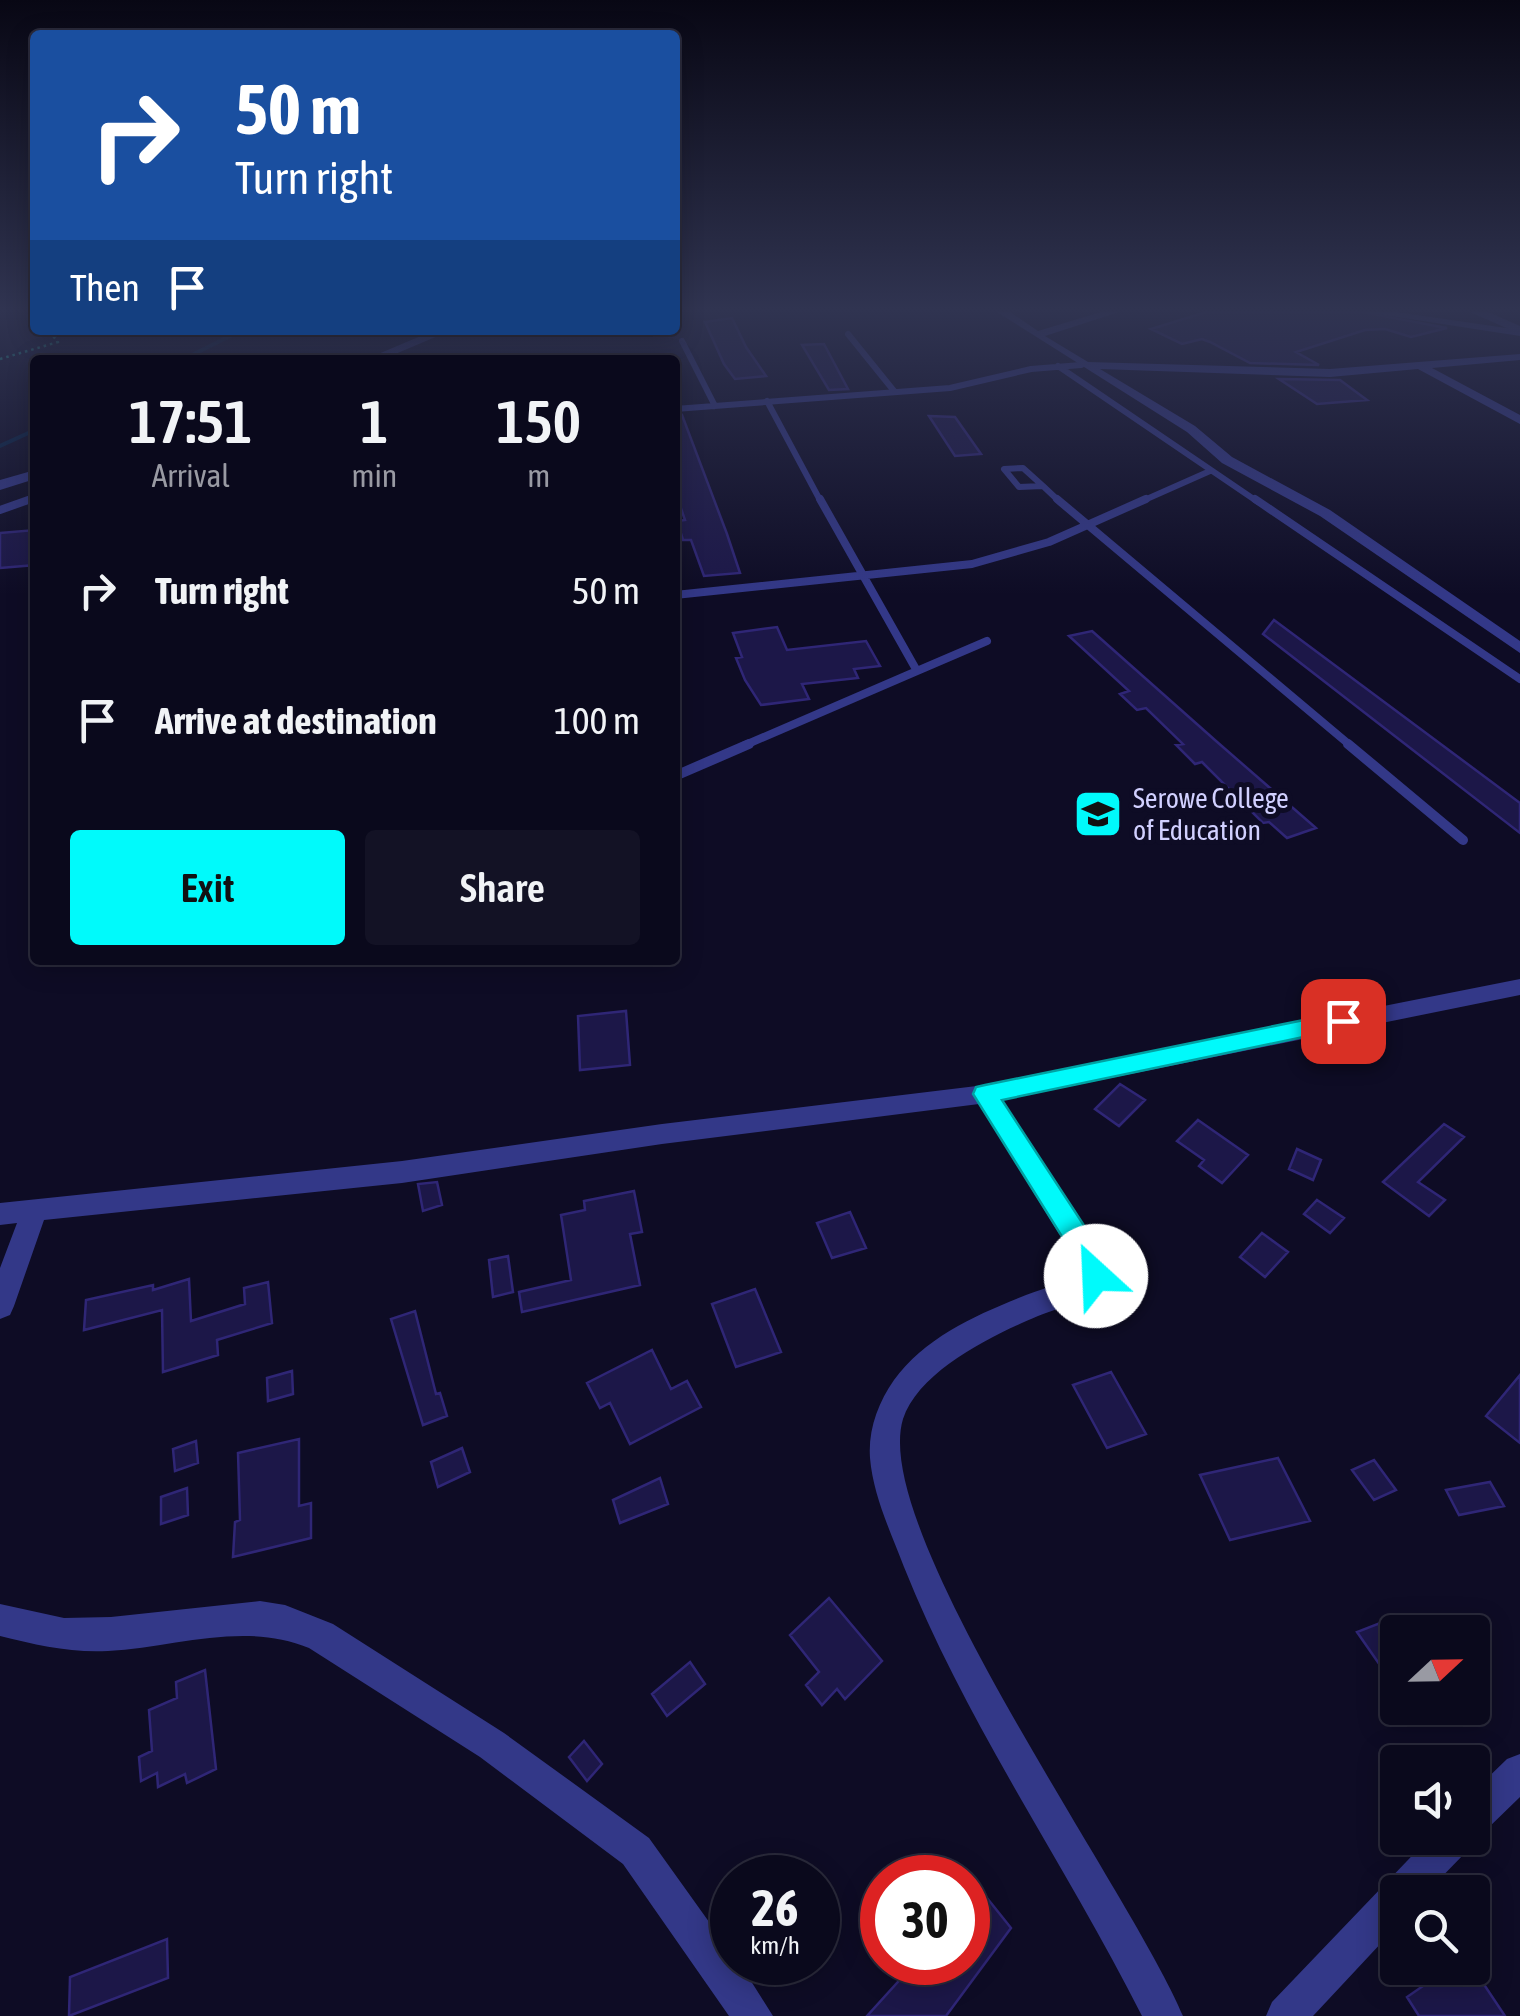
<!DOCTYPE html>
<html lang="en">
<head>
<meta charset="utf-8">
<style>
  :root { --surface:#0a091c; --page:#131225; --text:#f1f3f6; --muted:#999aa3; --line:#2a2a3b; --accent:#00fafb }
  body { margin:0; font-family:"Asap Condensed",sans-serif; background:var(--page); color:var(--text); height:100vh; display:flex; flex-direction:column; font-size:38px; white-space:nowrap }
  * { box-sizing:border-box; margin:0 }
  p { font-size:32px; color:var(--muted) }
  .icon { flex:none; width:55px; height:55px; fill:none; stroke:currentColor; stroke-width:2; stroke-linecap:round; stroke-linejoin:round }
  .map { position:relative; flex:1; overflow:hidden }
  .details { position:absolute; left:30px; top:355px; width:650px; height:610px; display:flex; flex-direction:column; background:var(--surface); border-radius:10px; box-shadow:0 5px 25px #0003,0 0 0 2px var(--line) }
  .details>* { flex:none }
  .guide { position:absolute; left:30px; top:30px; width:650px; height:305px; border-radius:10px; box-shadow:0 5px 25px #0003,0 0 0 2px var(--line); background:#1a4fa0; color:#fff; overflow:hidden }
  .needle { width:65px; rotate:68deg }
  .controls { position:absolute; left:1380px; top:1615px; display:grid; gap:20px }
  .controls a { display:grid; place-items:center; width:110px; height:110px; border-radius:10px; background:var(--surface); box-shadow:0 5px 25px #0003,0 0 0 2px var(--line); font-size:50px }
  .speed { position:absolute; left:710px; top:1855px; display:flex; gap:20px; font-size:50px; font-weight:700; text-align:center }
  .speed>* { display:grid; place-content:center; width:130px; height:130px; border-radius:50%; background:var(--surface); box-shadow:0 5px 25px #0003,0 0 0 2px var(--line); line-height:1 }
  .speed small { font-size:25px; font-weight:400 }
  .speed .limit { border:15px solid #d22; background:#fff; color:#111 }
  .pin { position:absolute; display:grid; place-items:center; width:85px; height:85px; color:#fff; margin:-42px; border-radius:20px; box-shadow:0 5px 15px #0006 }
  .me { position:absolute; width:110px; margin:-55px; rotate:335deg; stroke-linejoin:round; filter:drop-shadow(0 0 8px #0008) }
  .turn { display:flex; align-items:center; gap:35px; height:210px; padding:0 40px; font-size:45px }
  .turn .icon { width:130px; height:130px; stroke-width:2.5 }
  .turn b { display:block; font-size:70px; line-height:85px }
  .then { display:flex; align-items:center; height:95px; padding:0 40px; background:#0003; gap:20px; font-size:38px }
  .eta { display:flex; justify-content:space-evenly; align-items:center; height:170px; text-align:center }
  .eta b { font-size:60px; font-weight:600; line-height:70px }
  .action { display:flex; gap:20px; margin-top:auto; padding:20px 40px }
  .action a { flex:1; height:115px; border-radius:10px; background:var(--accent); color:#111; font-size:40px; font-weight:600; line-height:115px; text-align:center }
  .action a+a { background:var(--page); color:var(--text) }
  ul { padding:0; list-style:none }
  li { display:flex; align-items:center; gap:30px; height:130px; padding:0 40px }
  li div { flex:1 }
  li b { display:block; font-size:38px }
  li em { font-style:normal }
  .map>svg:first-child { display:block }
  .lines { fill:none; stroke-linecap:round; stroke-linejoin:round }
  .stream { stroke:#052245; stroke-width:4 }
  .building { fill:#1c1748; stroke:#2f2676; stroke-width:2.5 }
  .path { stroke:#23c0a8; stroke-width:2.5; stroke-dasharray:2.5 4; stroke-linecap:butt }
  .service-far2 { stroke:#333888; stroke-width:6 }
  .service-far1 { stroke:#333888; stroke-width:8 }
  .service { stroke:#333888; stroke-width:10 }
  .minor { fill:#333888; fill-rule:evenodd }
  .tertiary { fill:#333888; fill-rule:evenodd }
  .route { fill:#00fafb; stroke:#00a2a3; stroke-width:2.5 }
  .labels { text-anchor:middle; dominant-baseline:central; stroke-width:10; stroke-linejoin:round; paint-order:stroke }
  .poi-label { font-size:28px; fill:#d1d0ff; stroke:#0e0c25; text-anchor:start }
</style>
</head>
<body>
<div class="map">
<svg width="1520" height="2016" viewBox="0 0 1520 2016">
  <rect width="100%" height="100%" fill="#0e0c25"/>
  <g class="lines">
    <path class="stream" d="M182,360L242,330
      M0,446L35,430"/>
  </g>
  <path class="building" d="M1206,312H1362L1447,328L1411,337L1385,329L1365,330L1296,352L1319,365L1250,363L1210,342L1202,339L1182,344L1151,329Z
    M732,318L746,347L766,376L735,379L724,364L705,322Z
    M824,344L848,389L829,390L802,345Z
    M1279,379L1340,380L1367,400L1317,404Z
    M682,415L727,534L740,573L704,576L691,540H683L677,521L685,520L675,491V416Z
    M929,416L955,417L981,454L955,456Z
    M35,530V565L0,568V533Z
    M1274,620L1520,803V833L1263,634Z
    M777,627L787,650L866,641L880,666L854,669L858,678L802,684L809,699L761,705L745,680L736,658L742,657L733,633Z
    M1092,631L1216,741L1316,828L1287,838L1269,822L1263,823L1202,762L1195,764L1176,745L1183,744L1146,708L1137,710L1120,694L1129,691L1069,636Z
    M626,1011L630,1065L580,1070L578,1016Z
    M1120,1084L1145,1100L1119,1126L1095,1109Z
    M1198,1120L1248,1155L1222,1183L1199,1166L1204,1160L1177,1141Z
    M1444,1124L1464,1137L1418,1182L1445,1200L1429,1216L1383,1182Z
    M1297,1149L1321,1160L1313,1180L1289,1169Z
    M437,1182L442,1205L423,1211L418,1184Z
    M634,1191L642,1232L630,1234L640,1285L522,1312L519,1292L571,1280L561,1215L585,1210L584,1201Z
    M1317,1200L1344,1218L1330,1233L1304,1214Z
    M850,1212L866,1248L832,1258L817,1223Z
    M1262,1233L1288,1252L1265,1277L1240,1257Z
    M508,1256L513,1292L493,1297L489,1260Z
    M189,1279L191,1321L245,1304L244,1288L268,1282L272,1323L217,1340L218,1355L163,1372L162,1310L84,1330L86,1300L153,1285V1290Z
    M755,1289L781,1352L736,1367L712,1304Z
    M415,1311L436,1394L440,1393L447,1416L423,1425L391,1319Z
    M652,1350L671,1389L687,1381L701,1407L630,1444L610,1403L600,1408L587,1383Z
    M292,1371L293,1394L268,1401L267,1378Z
    M1111,1372L1146,1434L1107,1448L1073,1385Z
    M1520,1375V1443L1486,1416Z
    M299,1439V1506L311,1503V1538L233,1557L235,1522L240,1520L238,1453Z
    M196,1441L198,1463L175,1471L173,1449Z
    M462,1448L470,1472L438,1487L431,1462Z
    M1278,1458L1310,1521L1230,1540L1200,1475Z
    M1374,1460L1396,1490L1374,1500L1352,1470Z
    M660,1478L668,1504L620,1523L613,1500Z
    M1490,1482L1504,1506L1459,1515L1446,1490Z
    M187,1488L188,1515L161,1524V1497Z
    M829,1598L882,1661L845,1699L837,1689L822,1705L806,1685L819,1672L790,1635Z
    M1398,1616V1691L1357,1632Z
    M690,1662L705,1684L667,1716L652,1694Z
    M205,1670L216,1769L187,1783L185,1774L158,1787L157,1773L141,1781L139,1757L152,1751L149,1710L177,1698L176,1682Z
    M584,1741L602,1764L587,1781L569,1757Z
    M987,1898L1011,1928L946,2016H867L916,1962H968V1921Z
    M167,1939L168,1978L69,2016L70,1977Z
    M1449,1968H1473L1505,2016H1419L1407,1997Z"/>
  <g class="lines">
    <path class="path" d="M130,330L172,334
      M0,359L58,342L48,330"/>
    <path class="service-far2" d="M848,334L894,391
      M682,341L715,406
      M1058,366L1258,502
      M767,401L821,502
      M675,409L950,388L1031,369L1081,365
      M1023,468L1043,486L1019,487L1004,469Z
      M1043,486L1060,502
      M24,502L35,498
      M1140,502L1210,471"/>
    <path class="service-far1" d="M1057,499L1351,746
      M1255,499L1520,679
      M0,510L31,499
      M675,595L972,564L1049,542L1146,499
      M917,671L987,641
      M743,746L917,671L820,499"/>
    <path class="service" d="M1348,744L1463,840
      M675,776L749,744"/>
    <path class="minor" d="M997,312H1010L1038,331L1101,312H1119L1045,336L1088,362L1330,369L1520,354V360L1432,368L1520,415V424L1418,369L1330,377L1100,369L1195,426L1232,457L1330,510L1520,641V653L1320,516L1222,463L1187,432Z
      M1365,312H1396L1520,330V336Z
      M203,330L187,337L181,334L188,330Z
      M1520,979V995L1002,1100L1104,1256L1109,1276C1097,1301 1062,1306 1038,1316C995,1334 919,1370 903,1419C869,1531 1132,1893 1183,2016H1142C1066,1865 967,1725 904,1567C891,1533 873,1495 870,1458C868,1430 878,1403 894,1380C925,1337 978,1314 1026,1295C1044,1288 1067,1283 1082,1271L979,1104L662,1144L402,1183L44,1220L14,1306L10,1315L0,1319V1268L17,1223L0,1225V1203L402,1161L662,1124L985,1085Z
      M260,1601L285,1605L333,1624L504,1733L649,1838L732,1954V1962H739L773,2016H729L623,1864L480,1757L309,1648C245,1621 175,1647 108,1651C70,1653 37,1645 0,1636V1604L64,1618L111,1617Z
      M1520,1754V1797L1485,1831L1472,1836V1793L1507,1759Z
      M1429,1838H1472L1467,1851L1427,1892H1398V1925L1313,2016H1266L1272,2002Z"/>
    <path class="tertiary" d="M1470,312H1488L1520,326V334Z
      M435,330H452L381,360H364Z
      M35,470V479L0,490V480Z"/>
  </g>
  <linearGradient id="sky" x2="0" y2="1"><stop stop-color="#080714"/><stop offset="0.52" stop-color="#303451"/><stop offset="1" stop-color="#303451" stop-opacity="0"/></linearGradient>
  <rect width="1520" height="595" fill="url(#sky)"/>
  <path class="route" d="M1343,1012L1351,1015L1354,1021L1351,1027L1002,1100L1104,1256L1109,1276L1105,1285L1096,1288L1086,1285L1081,1267L973,1094L976,1087L985,1085Z"/>
  <defs>
    <g id="university-square" transform="scale(2.5)"><rect x="-9" y="-9" width="18" height="18" rx="4" fill="#00fafb" stroke="#0e0c25"/><path d="M0-5L7-2L0 1L-7-2ZM-4 1L0 2.5L4 1V4Q0 6-4 4Z" fill="#111"/></g>
  </defs>
  <g fill-rule="evenodd">
    <use href="#university-square" x="1098" y="814"/>
  </g>
  <g class="labels">
    <g class="poi-label">
      <text x="1133" y="798">Serowe College<tspan x="1133" dy="32">of Education</tspan></text>
    </g>
  </g>
</svg>
<div class="controls">
<a><svg class="needle" viewBox="-14 -14 28 28"><path d="M0-13l5 13h-10z" fill="#e53935"/><path d="M0 13l5-13h-10z" fill="#999aa3"/></svg></a>
<a><svg class="icon" aria-label="sound" viewBox="0 0 24 24"><path d="M4 9h4l5-4v14l-5-4H4zM17 9q2 3 0 6"/></svg></a>
<a><svg class="icon" aria-label="search" viewBox="0 0 24 24"><circle cx="10" cy="10" r="6"/><path d="M15 15l6 6"/></svg></a>
</div>
<div class="speed"><div>26<small>km/h</small></div><div class="limit">30</div></div>
<div class="pin" style="left:1343px;top:1021px;background:#d93025"><svg class="icon" aria-label="arrive" viewBox="0 0 24 24"><path d="M6 21V4h12l-3 4 3 4H6"/></svg></div>
<svg class="me" style="left:1096px;top:1276px" viewBox="-20 -20 40 40"><circle r="19" fill="#fff"/><path d="M0-13L10 11 0 6-10 11z" fill="#00fafb"/></svg>
<div class="guide">
<div class="turn"><svg class="icon" aria-label="right" viewBox="0 0 24 24"><path d="M7 20v-9h11M14 6l5 5-5 5"/></svg><div><b>50 m</b>Turn right</div></div>
<div class="then">Then<svg class="icon" aria-label="arrive" viewBox="0 0 24 24"><path d="M6 21V4h12l-3 4 3 4H6"/></svg></div>
</div>
<section class="details">
<div class="eta">
<div><b>17:51</b><p>Arrival</p></div>
<div><b>1</b><p>min</p></div>
<div><b>150</b><p>m</p></div>
</div>
<ul>
<li><svg class="icon" aria-label="right" viewBox="0 0 24 24"><path d="M7 20v-9h11M14 6l5 5-5 5"/></svg><div><b>Turn right</b></div><em>50 m</em></li>
<li><svg class="icon" aria-label="arrive" viewBox="0 0 24 24"><path d="M6 21V4h12l-3 4 3 4H6"/></svg><div><b>Arrive at destination</b></div><em>100 m</em></li>
</ul>
<div class="action"><a>Exit</a><a>Share</a></div>
</section>
</div>
</body>
</html>
